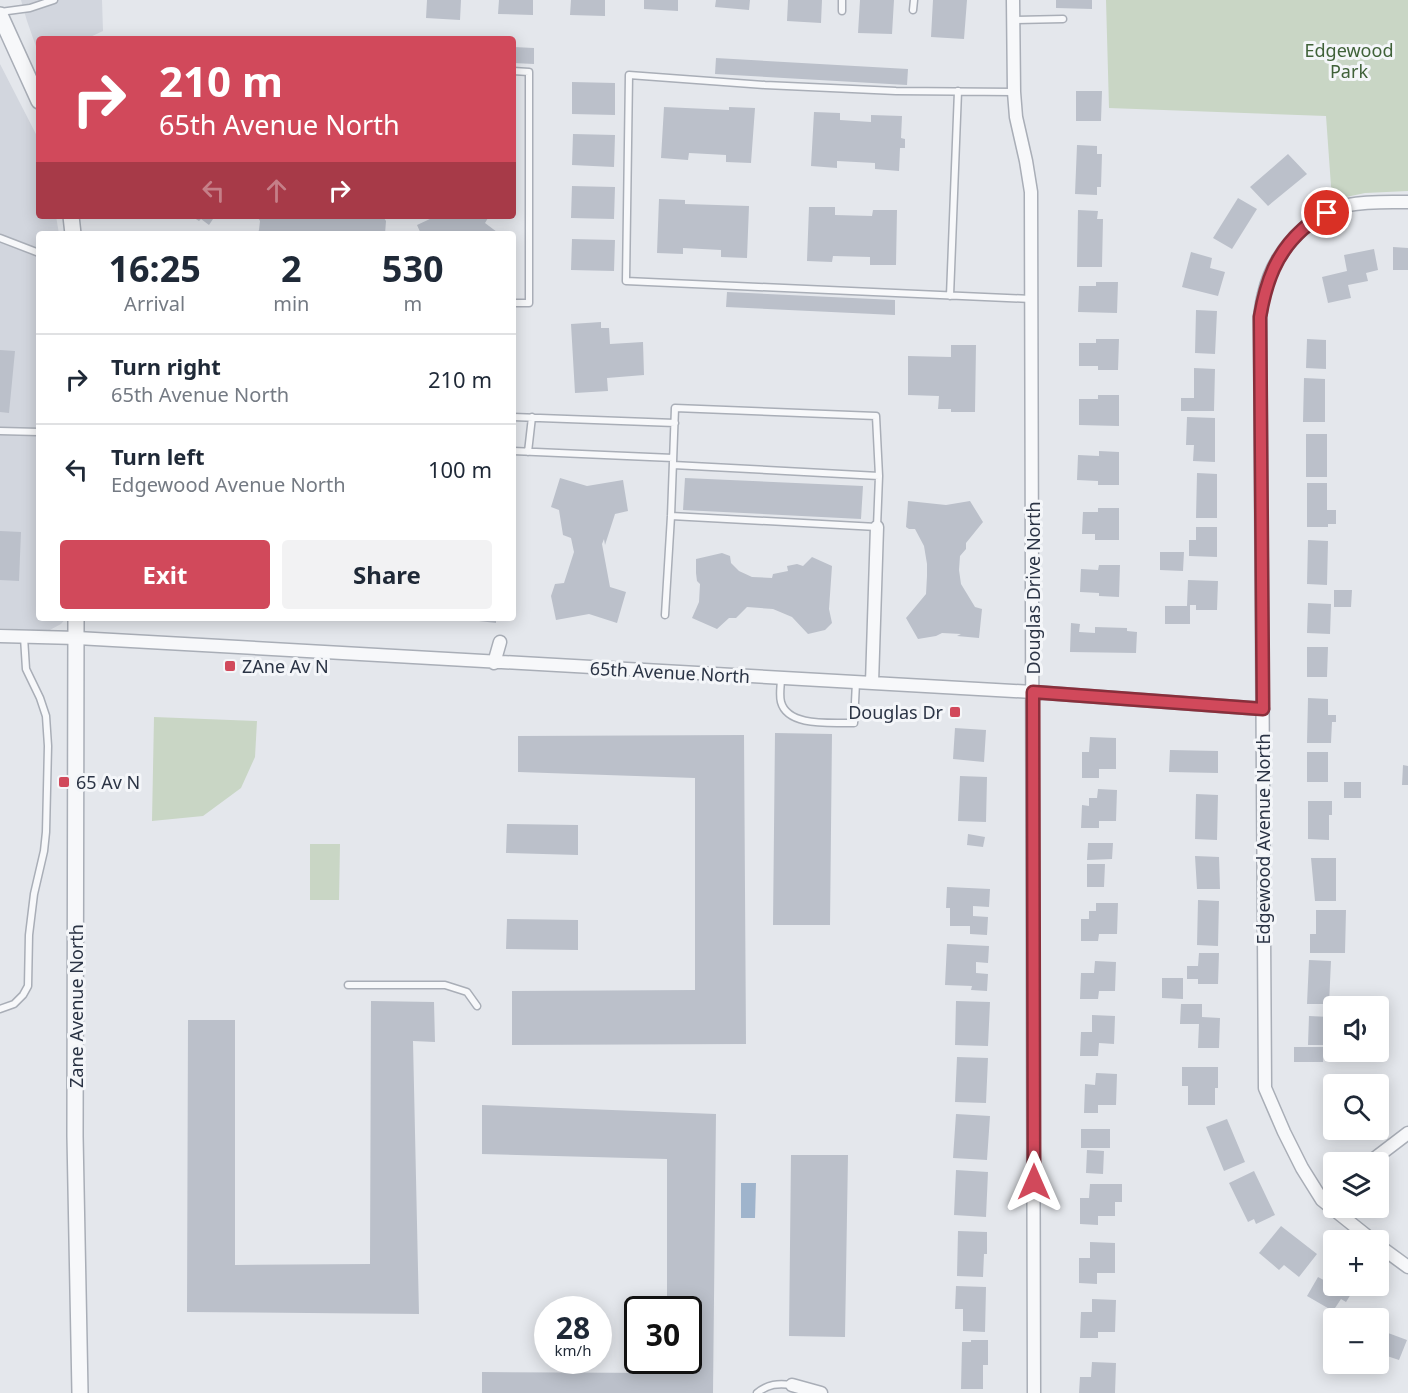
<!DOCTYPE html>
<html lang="en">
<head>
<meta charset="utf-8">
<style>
  :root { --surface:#fff; --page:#f2f2f3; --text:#1f2937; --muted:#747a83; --line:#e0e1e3; --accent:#d1495b }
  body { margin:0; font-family:"Noto Sans",sans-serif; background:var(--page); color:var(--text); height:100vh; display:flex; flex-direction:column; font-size:22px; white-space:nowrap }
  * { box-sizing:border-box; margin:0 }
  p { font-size:20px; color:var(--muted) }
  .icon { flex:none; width:33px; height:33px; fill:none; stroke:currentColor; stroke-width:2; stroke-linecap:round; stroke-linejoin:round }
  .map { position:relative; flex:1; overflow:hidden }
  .side { position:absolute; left:36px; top:231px; width:480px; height:390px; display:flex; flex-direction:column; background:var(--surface); border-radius:6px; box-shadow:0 3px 15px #0003 }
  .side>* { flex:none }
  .hud { position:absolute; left:36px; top:36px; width:480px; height:183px; border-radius:6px; box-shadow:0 3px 15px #0003; background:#d1495b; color:#fff; overflow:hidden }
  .tools { position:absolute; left:1323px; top:996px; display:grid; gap:12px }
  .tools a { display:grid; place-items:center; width:66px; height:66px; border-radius:6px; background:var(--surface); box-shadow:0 3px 15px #0003; font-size:30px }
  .speed { position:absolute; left:534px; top:1296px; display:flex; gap:12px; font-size:30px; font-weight:700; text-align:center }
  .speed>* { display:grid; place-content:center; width:78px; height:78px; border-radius:50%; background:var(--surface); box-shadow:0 3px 15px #0003; line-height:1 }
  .speed small { font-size:15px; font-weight:400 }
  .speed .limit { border:3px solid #111; border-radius:9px; background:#fff; color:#111 }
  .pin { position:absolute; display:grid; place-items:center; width:51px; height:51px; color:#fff; margin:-26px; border:3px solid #fff; border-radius:50%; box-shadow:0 2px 6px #0007 }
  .me { position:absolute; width:66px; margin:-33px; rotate:0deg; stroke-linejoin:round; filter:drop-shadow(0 0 4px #0008) }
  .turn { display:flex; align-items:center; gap:21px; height:126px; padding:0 24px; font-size:27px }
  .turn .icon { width:78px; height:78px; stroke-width:2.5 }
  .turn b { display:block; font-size:42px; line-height:51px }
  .lanes { display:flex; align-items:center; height:57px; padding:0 24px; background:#0003; justify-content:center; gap:30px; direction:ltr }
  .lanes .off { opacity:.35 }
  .eta { display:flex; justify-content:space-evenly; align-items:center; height:102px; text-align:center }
  .eta b { font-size:36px; font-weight:700; line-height:42px }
  .button { display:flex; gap:12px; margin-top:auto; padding:12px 24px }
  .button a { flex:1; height:69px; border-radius:6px; background:var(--accent); color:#fff; font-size:24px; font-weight:700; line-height:69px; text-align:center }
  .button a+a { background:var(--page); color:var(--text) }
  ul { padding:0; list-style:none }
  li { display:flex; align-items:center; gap:18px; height:90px; padding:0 24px; border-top:2px solid var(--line) }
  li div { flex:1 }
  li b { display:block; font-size:22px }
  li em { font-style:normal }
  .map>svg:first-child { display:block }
  .built { fill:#d2d6de }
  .green { fill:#c9d6c5 }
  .water { fill:#9fb4cc }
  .building { fill:#bbc0ca }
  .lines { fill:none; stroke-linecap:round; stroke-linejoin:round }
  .service-casing { stroke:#a9aeb7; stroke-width:9 }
  .minor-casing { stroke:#a9aeb7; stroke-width:15 }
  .tertiary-casing { stroke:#a9aeb7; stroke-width:18 }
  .service { stroke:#f7f8fa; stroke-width:6 }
  .minor { stroke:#f7f8fa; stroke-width:12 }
  .tertiary { stroke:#f7f8fa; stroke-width:15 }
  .route-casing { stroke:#882f3b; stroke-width:15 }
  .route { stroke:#d1495b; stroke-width:10 }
  .poi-dot { fill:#d1495b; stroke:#f4f6f9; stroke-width:2 }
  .labels { text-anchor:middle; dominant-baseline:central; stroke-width:6; stroke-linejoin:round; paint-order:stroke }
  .park-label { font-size:18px; fill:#3f6138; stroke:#f4f6f9 }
  .street-label { font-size:18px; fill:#2b3445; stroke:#f4f6f9 }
  .poi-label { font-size:18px; fill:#2b3445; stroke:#f4f6f9; text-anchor:start }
</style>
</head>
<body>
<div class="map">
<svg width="1408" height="1393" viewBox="0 0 1408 1393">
  <rect width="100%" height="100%" fill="#e4e7ec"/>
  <path class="built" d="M21,0H102L103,31L86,39H39V55L27,21Z
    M0,64L39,140V216H56L59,234H39V618H66L61,624L48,631L0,628Z"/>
  <path class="green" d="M1106,0H1408V191L1365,193L1332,200L1326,116L1109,108Z
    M154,717L257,721L255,757L241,788L203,816L152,821Z
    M310,844H340L339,900H310Z"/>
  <path class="water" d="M741,1183H756L755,1218H741Z"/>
  <path class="building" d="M427,0H461L460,20L426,18Z
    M499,0H533V15L498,14Z
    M571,0H605V16L570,15Z
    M644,0H678V11L644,9Z
    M716,0H750L749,10L715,7Z
    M788,0H822L821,23L787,21Z
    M860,0H894L892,34L858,33Z
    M933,0H967L964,39L931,37Z
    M1056,0H1092V9L1056,8Z
    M513,47L534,48V64L513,63Z
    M716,58L908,69L907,85L715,74Z
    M572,82L615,83V115L572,114Z
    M1076,91H1102L1101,121H1076Z
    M664,107L729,110V107L755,108L751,163L726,162V155L689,153L688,160L661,158Z
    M814,112L840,113V120L871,122V115L902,116L901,138L905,139V148H900L899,171L875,169V163L837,161V168L811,166Z
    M573,134L615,135L614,167L572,165Z
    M1077,145L1097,146V154H1102L1101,187H1097V195L1075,194Z
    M1288,154L1307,174L1268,206L1250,187Z
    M572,186L615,187L614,219L571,218Z
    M1238,198L1257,209L1232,249L1213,238Z
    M659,199L685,200V204L749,206L747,258L721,257V250L683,248V254L657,253Z
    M809,207H835V215L872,216L873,210H897L896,265H870V257L833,256L832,262L807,261Z
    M1078,210L1098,211L1097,219H1103L1102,267H1077Z
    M191,216H215L209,225L201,219L199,221Z
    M257,216H385L384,218L386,221L385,234H257L259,230L260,221Z
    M432,216H485L488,218L485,223L497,232L496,234H421L417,225L432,218Z
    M572,239L615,240L614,271L571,270Z
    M1393,247L1408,248V270H1393Z
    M1374,249L1378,270L1366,273L1368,281L1348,285L1351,298L1328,303L1322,277L1347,271L1344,255Z
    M1191,252L1212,258L1210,268L1225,272L1218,296L1182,287Z
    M1096,282H1118L1117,313L1078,312L1079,286H1096Z
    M727,292L895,300V315L726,307Z
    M1196,310L1217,311L1215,354L1195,353Z
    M601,322V328H609L610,344L643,342L644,375L607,378L608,391L575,393L571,324Z
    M1096,339H1119L1118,370H1098V366H1079V343H1096Z
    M1307,339L1326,340V369L1306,368Z
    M951,345H976L975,412H951V409H938L939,396L908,395V356L951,357Z
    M0,350L15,351L9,413L0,412Z
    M1194,368L1215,369L1214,411H1181V398H1194Z
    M1304,378L1325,379V422H1303Z
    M1098,395H1119V426L1079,425V399H1098Z
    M1187,417L1215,418V462L1193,461L1194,445H1186Z
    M1306,434H1327V477H1306Z
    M1099,451L1119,452V485H1098V481L1077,480L1078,455L1099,456Z
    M1197,473L1217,474V518H1196Z
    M560,478L587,486L623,480L628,511L615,514L605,545L604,539L602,544L610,587L626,592L617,623L589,614L556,620L551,596L555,584L564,583L574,552L571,538L563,535L559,510L551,507Z
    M685,478L863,486L861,519L683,510Z
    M1307,483H1327V510H1336V524H1328V527H1307Z
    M908,501L946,505L970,501L983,522L966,543V549L960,556L959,570L961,584L975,607L982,609L979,638L957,636L961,634L942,633L936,636L918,639L906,618L926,594L927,576V564L924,546L915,529H909L906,527Z
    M1098,508H1119V540H1095V534H1082L1083,512H1098Z
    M1196,527H1217V557L1189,556V540H1196Z
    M0,531L21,532L19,581L0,580Z
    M1308,540L1328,541L1327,585L1307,584Z
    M1160,552H1184L1183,571L1160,570Z
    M722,553L730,556L731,563L739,571L752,577L772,578L773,574L788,571L787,566L797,564L803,566L812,557L832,566L829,609L832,623L825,630L808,634L792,617L773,609L747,607L736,618H729L717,629L692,618L699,602L700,584L697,581L696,573V559Z
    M1099,565H1120L1119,597L1099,596V593L1080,592L1081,569L1098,570Z
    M1188,580L1218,581L1217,610H1196V605H1190V624H1165V606H1187Z
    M1334,590H1352L1351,607H1334Z
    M1308,603L1331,604L1330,634L1307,633Z
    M479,618H496V623L479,621Z
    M1071,623L1080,624L1079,632L1095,633V627L1127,628V631L1137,632L1136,653L1070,652Z
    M1307,647H1328L1327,677H1307Z
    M1308,698L1328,699V715H1336V722H1332L1331,743H1307Z
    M955,728L986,730L984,762L953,759Z
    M775,733L832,734L830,925H773Z
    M744,735L746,1044L512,1045V991L695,990V778L518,772V736Z
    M1090,737L1116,738V769H1099V778H1082V752H1089Z
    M1170,750L1218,751V773L1169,772Z
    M1307,752H1328V782H1307Z
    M1403,765L1408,766V785H1402Z
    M960,776L987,777L986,822L958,821Z
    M1344,782H1361V798H1344Z
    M1098,789L1117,790L1116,821H1099V828H1081L1082,805L1089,806V798H1097Z
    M1196,794L1218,795L1217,840L1195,839Z
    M1308,801H1332V815H1329V840L1308,839Z
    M507,824L578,825V855L506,853Z
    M968,834L985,837L983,847L967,845Z
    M1088,843H1113L1112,859L1087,860Z
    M1195,856L1219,857L1220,889H1197Z
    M1311,858H1336V901H1315Z
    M1087,864H1105L1104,887H1087Z
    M947,887L990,889L989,907L973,906V916L988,917L987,935L970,934V926H950V908H946Z
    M1198,900L1219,901L1218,946L1197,945Z
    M1096,903H1118L1117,934H1099L1098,941H1081V919H1089V911H1096Z
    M1316,910H1346L1345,953H1310V934H1316Z
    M507,919L578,920V950L506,949Z
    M947,944L989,946L988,963L976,962V973L988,974L987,991L971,990L972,986L945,985Z
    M1199,953H1219L1218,984H1198V979H1187V966H1198Z
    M1309,960L1331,961L1329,1004H1307Z
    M1095,961L1116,962L1115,991H1099L1098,999H1080L1081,973H1094Z
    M1162,978H1183V999L1162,998Z
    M371,1001L434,1002L435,1042L413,1041L419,1314L187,1312L188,1020H235V1265L370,1264Z
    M956,1001L990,1002L988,1046L955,1045Z
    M1181,1004H1202V1017L1220,1018L1219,1048H1198L1199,1024H1180Z
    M1092,1015L1115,1016L1114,1044L1099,1043L1098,1056H1080L1081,1032H1092Z
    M1309,1016L1330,1017V1045H1308Z
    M1294,1047H1323V1062H1294Z
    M957,1057L988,1058L986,1103L955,1102Z
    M1182,1067H1218V1088H1215V1105H1188V1086H1182Z
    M1096,1073L1117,1074L1116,1105H1098V1113H1084L1085,1084L1095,1085Z
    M482,1105L716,1114L713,1393H482V1372L666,1373V1360H688V1310H667V1159L482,1154Z
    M1334,1106V1129L1332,1130L1323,1112Z
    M956,1114L990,1116L987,1160L953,1158Z
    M1227,1119L1245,1162L1224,1171L1206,1127Z
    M1081,1129H1110V1148H1081Z
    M1087,1150L1104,1151L1103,1174L1086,1173Z
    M791,1155H848L845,1337L789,1336Z
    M956,1170L988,1172L986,1217L954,1215Z
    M1254,1171L1275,1215L1256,1224L1254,1219L1248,1222L1229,1183Z
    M1090,1184H1122V1202H1115V1216H1098V1225L1080,1224V1198H1089Z
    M1281,1226L1317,1254L1299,1277L1284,1265L1279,1270L1259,1253Z
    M958,1231L987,1232V1254H984L983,1277L957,1276Z
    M1090,1242L1115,1243V1273H1097V1284L1079,1283V1258H1090Z
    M1318,1277L1331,1284L1334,1280V1286H1356L1346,1302L1341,1299L1333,1311L1307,1296Z
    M956,1286L986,1287L985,1332L963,1331V1309H955Z
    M1092,1299L1116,1300L1115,1332H1098V1338H1080L1081,1312H1092Z
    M1380,1330L1407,1340L1399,1360L1378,1353Z
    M971,1340H988V1365H983V1389H961L962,1342H971Z
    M1092,1362L1116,1363L1115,1393H1079L1080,1377H1091Z"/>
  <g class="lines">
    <g class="service-casing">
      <path id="service" d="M913,10L914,0
        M842,11V0
        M0,12L30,8L54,0
        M1013,20L1063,19
        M513,71L529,72V303H513
        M1014,92L896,91L765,85L629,75L626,281L1031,299
        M0,238L39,253
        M950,296L958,91
        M513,417L675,423
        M0,431L39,432
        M513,451L673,458
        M528,452L532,417
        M671,516L877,527L879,476L673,465
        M665,615L671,516L675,408L876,416L879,476
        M781,678C781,685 779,695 781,702C788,728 834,722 854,723L856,682
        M348,985H445L467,992L477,1006
        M0,1009L14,1004L23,995L28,986L29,935L34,894L44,851L46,832L48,746L46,716L40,698L26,669L24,637
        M757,1393C768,1384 778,1383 792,1385"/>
    </g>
    <g class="minor-casing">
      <path id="minor" d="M1013,0L1014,92L1016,117L1026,161L1031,192L1034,1393
        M0,636L77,638L1033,692L1263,709
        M494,663L500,642
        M872,683L877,527
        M1370,1162L1408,1133
        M1322,1200L1334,1190
        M1372,1240L1322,1200L1302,1168L1284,1132L1265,1088L1260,317C1261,309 1262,301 1264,294C1273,253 1307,215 1348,205C1368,201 1388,202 1408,202
        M1378,1245L1408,1267
        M792,1385L821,1393"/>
    </g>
    <g class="tertiary-casing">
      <path id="tertiary" d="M0,15L39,101
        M71,216L73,234
        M76,618L75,1136L80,1393"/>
    </g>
    <use href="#service" class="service"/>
    <use href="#minor" class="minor"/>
    <use href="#tertiary" class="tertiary"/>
  </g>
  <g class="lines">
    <g class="route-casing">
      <path id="route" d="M1034,1182L1033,692L1263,709L1260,317C1266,282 1276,253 1303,229C1310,223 1319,218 1327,213"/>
    </g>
    <use href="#route" class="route"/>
  </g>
  <g class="poi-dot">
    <rect x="224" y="660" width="12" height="12" rx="3"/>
    <rect x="949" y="706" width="12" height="12" rx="3"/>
    <rect x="58" y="776" width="12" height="12" rx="3"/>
  </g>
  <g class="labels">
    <g class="park-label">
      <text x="1349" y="50">Edgewood<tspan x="1349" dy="21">Park</tspan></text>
    </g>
    <g class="street-label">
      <text transform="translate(1033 588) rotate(-90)">Douglas Drive North</text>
      <text transform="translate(670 672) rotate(3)">65th Avenue North</text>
      <text transform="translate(1263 839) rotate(-90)">Edgewood Avenue North</text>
      <text transform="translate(76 1006) rotate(-90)">Zane Avenue North</text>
    </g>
    <g class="poi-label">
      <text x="242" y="666">ZAne Av N</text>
      <text x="943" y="712" text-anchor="end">Douglas Dr</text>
      <text x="76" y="782">65 Av N</text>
    </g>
  </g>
</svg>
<div class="tools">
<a><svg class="icon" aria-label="sound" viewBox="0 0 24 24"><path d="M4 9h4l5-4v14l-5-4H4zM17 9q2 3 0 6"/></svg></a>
<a><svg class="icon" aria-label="search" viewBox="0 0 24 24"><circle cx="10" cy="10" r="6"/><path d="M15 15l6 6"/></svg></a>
<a><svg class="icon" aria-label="layers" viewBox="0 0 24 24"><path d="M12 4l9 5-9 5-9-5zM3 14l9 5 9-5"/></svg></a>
<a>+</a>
<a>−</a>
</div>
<div class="speed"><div>28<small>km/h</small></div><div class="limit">30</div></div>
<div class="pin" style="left:1327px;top:213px;background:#d93025"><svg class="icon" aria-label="arrive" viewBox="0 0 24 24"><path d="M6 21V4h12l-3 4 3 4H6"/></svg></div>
<svg class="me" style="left:1034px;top:1182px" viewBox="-20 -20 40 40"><path d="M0-17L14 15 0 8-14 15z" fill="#d1495b" stroke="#fff" stroke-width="4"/></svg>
<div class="hud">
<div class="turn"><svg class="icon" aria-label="right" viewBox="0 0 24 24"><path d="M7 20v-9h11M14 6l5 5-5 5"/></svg><div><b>210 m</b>65th Avenue North</div></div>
<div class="lanes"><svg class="icon off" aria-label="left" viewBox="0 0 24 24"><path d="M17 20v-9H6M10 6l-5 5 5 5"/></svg><svg class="icon off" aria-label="ahead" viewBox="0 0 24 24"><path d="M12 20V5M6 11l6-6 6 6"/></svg><svg class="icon" aria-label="right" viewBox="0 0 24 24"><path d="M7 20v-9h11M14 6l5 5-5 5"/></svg></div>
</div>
<section class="side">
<div class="eta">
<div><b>16:25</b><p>Arrival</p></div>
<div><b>2</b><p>min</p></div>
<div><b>530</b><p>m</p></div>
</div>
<ul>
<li><svg class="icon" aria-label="right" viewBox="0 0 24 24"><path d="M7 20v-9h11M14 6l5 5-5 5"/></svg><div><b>Turn right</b><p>65th Avenue North</p></div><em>210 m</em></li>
<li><svg class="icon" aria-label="left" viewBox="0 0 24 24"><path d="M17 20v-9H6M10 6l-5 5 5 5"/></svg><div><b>Turn left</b><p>Edgewood Avenue North</p></div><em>100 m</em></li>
</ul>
<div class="button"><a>Exit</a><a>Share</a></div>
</section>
</div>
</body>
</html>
